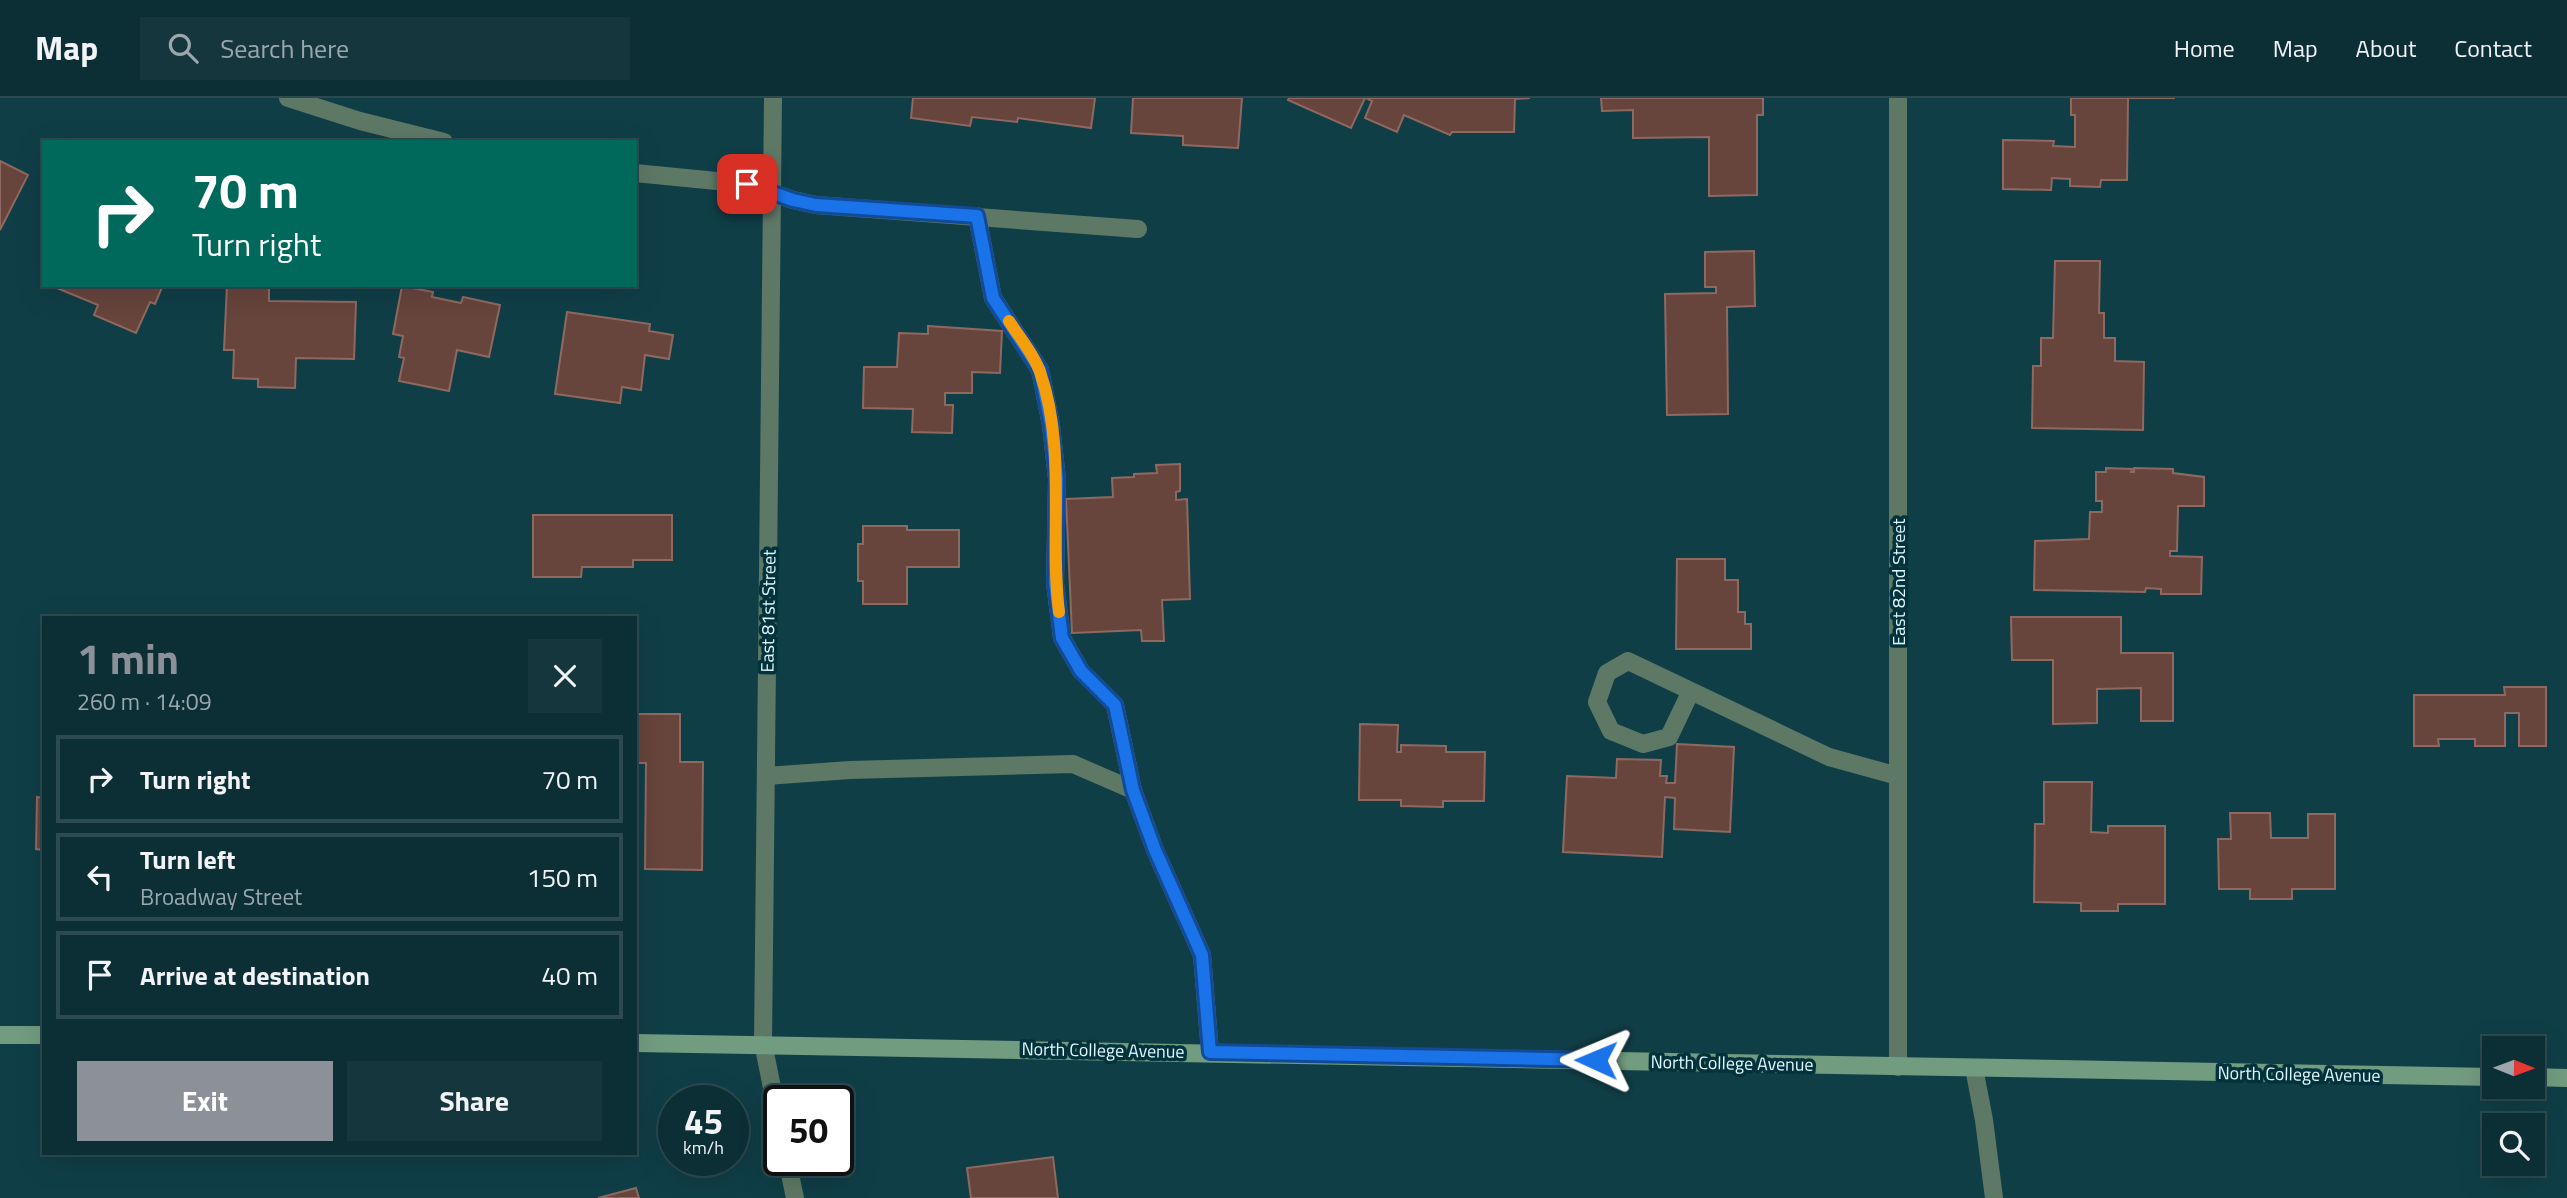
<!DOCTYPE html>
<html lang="en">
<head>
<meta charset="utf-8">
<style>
  :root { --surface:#0c2e35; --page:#15363d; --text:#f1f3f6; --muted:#9aa8ad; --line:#2c4a50; --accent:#8c9099 }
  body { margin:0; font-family:"Titillium Web",sans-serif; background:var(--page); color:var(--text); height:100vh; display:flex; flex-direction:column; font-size:26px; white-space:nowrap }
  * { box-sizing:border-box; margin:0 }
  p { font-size:23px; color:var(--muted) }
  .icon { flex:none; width:38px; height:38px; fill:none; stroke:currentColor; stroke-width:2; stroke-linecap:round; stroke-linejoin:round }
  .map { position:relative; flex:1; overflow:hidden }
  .drawer { position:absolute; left:42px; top:518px; width:595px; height:539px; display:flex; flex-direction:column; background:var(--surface); border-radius:0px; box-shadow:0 7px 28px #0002,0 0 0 2px var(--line) }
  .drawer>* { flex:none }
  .banner { position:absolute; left:42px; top:42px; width:595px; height:147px; border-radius:0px; box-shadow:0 7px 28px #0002,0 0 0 2px var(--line); background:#00695c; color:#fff; overflow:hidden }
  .needle { width:46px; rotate:91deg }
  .controls { position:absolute; left:2482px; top:938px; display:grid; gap:14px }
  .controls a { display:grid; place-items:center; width:63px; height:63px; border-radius:0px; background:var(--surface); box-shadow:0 7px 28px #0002,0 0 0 2px var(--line); font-size:35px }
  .speed { position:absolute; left:658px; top:987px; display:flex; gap:14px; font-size:35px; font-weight:700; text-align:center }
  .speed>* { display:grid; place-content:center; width:91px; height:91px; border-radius:50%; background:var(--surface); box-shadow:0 7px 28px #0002,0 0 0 2px var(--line); line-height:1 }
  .speed small { font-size:18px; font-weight:400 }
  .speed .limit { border:4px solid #111; border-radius:10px; background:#fff; color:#111 }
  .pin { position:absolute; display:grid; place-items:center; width:60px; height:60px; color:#fff; margin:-30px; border-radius:14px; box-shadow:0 4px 10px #0006 }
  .me { position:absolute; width:77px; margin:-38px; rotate:271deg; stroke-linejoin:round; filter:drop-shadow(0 0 5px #0008) }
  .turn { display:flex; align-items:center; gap:24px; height:147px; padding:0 35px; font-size:32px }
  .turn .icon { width:91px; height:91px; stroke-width:2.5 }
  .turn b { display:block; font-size:49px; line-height:60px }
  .round { display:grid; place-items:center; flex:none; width:74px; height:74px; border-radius:0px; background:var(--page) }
  .overview { display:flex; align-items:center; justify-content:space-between; height:119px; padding:0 35px }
  h1 { font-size:42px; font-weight:700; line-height:52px; color:var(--accent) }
  .cta { display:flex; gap:14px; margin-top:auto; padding:14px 35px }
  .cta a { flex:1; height:80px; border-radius:0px; background:var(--accent); color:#fff; font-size:28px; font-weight:700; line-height:80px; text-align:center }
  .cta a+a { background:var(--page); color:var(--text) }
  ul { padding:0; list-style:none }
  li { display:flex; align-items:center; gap:21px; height:88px; margin:0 14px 10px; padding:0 21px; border:4px solid var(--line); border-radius:0px }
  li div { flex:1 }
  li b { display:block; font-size:26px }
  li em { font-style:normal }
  header { display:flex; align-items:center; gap:42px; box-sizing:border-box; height:98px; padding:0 35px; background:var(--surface); border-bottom:2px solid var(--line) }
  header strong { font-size:33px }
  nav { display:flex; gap:38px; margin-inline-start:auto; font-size:24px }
  .search { width:490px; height:63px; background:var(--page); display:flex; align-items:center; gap:18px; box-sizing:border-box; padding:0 24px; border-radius:0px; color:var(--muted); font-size:26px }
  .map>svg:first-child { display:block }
  .building { fill:#67443c; stroke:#8f6960; stroke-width:2 }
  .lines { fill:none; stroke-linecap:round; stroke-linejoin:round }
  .service { stroke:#5e7866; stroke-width:18 }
  .minor { stroke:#5e7866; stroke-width:18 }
  .tertiary { stroke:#5e7866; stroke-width:18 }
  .secondary { stroke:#729c7f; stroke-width:18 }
  .route-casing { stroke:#114b97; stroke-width:18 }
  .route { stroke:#1a73e8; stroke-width:12 }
  .slow { stroke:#f59e0b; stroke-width:12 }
  .labels { text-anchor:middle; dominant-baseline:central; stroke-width:7; stroke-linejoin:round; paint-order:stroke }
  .street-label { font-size:18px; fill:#e0f7fd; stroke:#02333c }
</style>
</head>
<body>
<header>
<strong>Map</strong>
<div class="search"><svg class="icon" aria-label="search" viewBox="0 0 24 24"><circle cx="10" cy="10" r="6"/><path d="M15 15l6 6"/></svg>Search here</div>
<nav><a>Home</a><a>Map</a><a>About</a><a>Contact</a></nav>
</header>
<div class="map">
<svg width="2567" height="1100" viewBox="0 0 2567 1100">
  <rect width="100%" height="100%" fill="#103e47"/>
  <path class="building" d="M913,0H1095L1091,30L1018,20L1017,24L972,19L970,28L911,20Z
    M1133,0H1242L1238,50L1183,47V38L1131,35Z
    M1289,0H1365L1351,30L1288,2Z
    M1366,0H1530L1515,1L1514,34H1452L1450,37L1404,17L1397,34L1365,20L1372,3Z
    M1601,0H1763V17H1757V97L1709,98V39L1633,40V12L1602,13Z
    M2071,0H2175H2128L2127,82H2101L2100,89L2070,88V81L2052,80L2051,92L2003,91V42L2054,43L2053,48L2075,49V17H2071Z
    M0,63L28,77L0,132Z
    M1754,153L1755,208L1727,209L1728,316L1667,317L1665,196L1716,195V189H1705V154Z
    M2055,163H2100L2099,215H2104V240H2115V263L2144,264L2143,332L2032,330L2033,268H2041V240H2053Z
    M163,187L155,206L150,204L136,235L94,217L98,207L52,188Z
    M227,187H269V203L356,204L354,261L296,260L295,290L258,289V281L233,280L234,252H224Z
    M402,188L433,194L432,199L461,205L463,199L500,207L489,259L457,252L449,293L399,283L404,260L399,259L403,238L393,236Z
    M567,214L650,226L649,233L673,237L669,261L645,257L641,292L622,289L620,305L555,296Z
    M928,228L1002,233L1000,275L972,274V295H945V307H953L952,335L912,334L913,311L863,310L864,269H897L899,235L928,236Z
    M1180,366V393L1176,394V402L1187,401L1190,501L1162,502L1164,543H1142L1141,532L1072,535L1066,401L1113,399L1112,380L1134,379V376L1157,375L1156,367Z
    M2106,370L2132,371L2131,374H2134V370L2173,371V375L2204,379V408H2178L2177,453H2170V458L2202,459L2201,496H2161V491L2146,490L2145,494L2034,492L2035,443L2089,441L2090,414H2102V403H2096V374H2106Z
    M533,417H672V462H633V469H582L581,479H533Z
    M863,428H907V432H959V469H907V506H863V483H858V446H863Z
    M1677,461H1725V482H1738V514H1745V526H1751V551H1676Z
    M2011,519H2121V555H2173V623H2141V590L2097,591V625L2053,626V562H2012Z
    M2504,589H2546V648H2519V615H2505V648H2475V641H2438L2439,648H2414V597H2505Z
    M635,616H680V664H703L702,772L645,771L646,665H635Z
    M1360,626L1398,627L1397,654H1401V647L1446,648V654H1485L1484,703H1443V709L1401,708V702H1359Z
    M1677,646L1734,649L1730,734L1674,731L1675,700L1665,699L1662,759L1563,754L1567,678L1616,680L1617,661L1661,662L1660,678H1667L1666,685H1675Z
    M2044,684H2092L2091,734L2108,735V728H2165V806H2118V813H2081V805L2034,804L2035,726H2044Z
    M37,699L44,700V752L36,751Z
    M2230,715H2270L2271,740H2308V716H2335V791H2292V801H2250V791H2219L2218,741H2231Z
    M1053,1059L1058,1100H971L967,1070Z
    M636,1090L639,1100H598Z"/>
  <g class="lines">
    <path class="service" d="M977,118L993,200L1040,272L1051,327L1057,381L1055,485L1062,540L1081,573L1115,607L1133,692
      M1691,593L1669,639L1643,646L1611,633L1597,604L1607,575L1628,563L1829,659L1898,678
      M766,678L850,672L1073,666L1133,692L1155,752L1202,857L1210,954"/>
    <path class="minor" d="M288,0L360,23L444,44
      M773,0L763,945L779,1024
      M635,75L747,86L793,102L816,107L1138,131
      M1974,970L1984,1022L1994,1100
      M787,1062L795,1100"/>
    <path class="tertiary" d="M1898,0V969"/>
    <path class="secondary" d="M0,937H44
      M635,945L2494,979
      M2532,979L2567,980"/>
  </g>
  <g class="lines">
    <g class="route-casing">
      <path id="route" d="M747,86L793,102L816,107L977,118L993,200L1040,272L1051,327L1057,381L1055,485L1062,540L1081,573L1115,607L1133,692L1155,752L1202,857L1210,954L1596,962"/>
    </g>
    <use href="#route" class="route"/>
    <path class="slow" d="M1009,223C1019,239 1034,256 1040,274C1067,352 1049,435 1059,514"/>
  </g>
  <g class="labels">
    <g class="street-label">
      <text transform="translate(1898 484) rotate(-90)">East 82nd Street</text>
      <text transform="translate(768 513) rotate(-89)">East 81st Street</text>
      <text transform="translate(1103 952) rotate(1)">North College Avenue</text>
      <text transform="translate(1732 965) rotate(1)">North College Avenue</text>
      <text transform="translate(2299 976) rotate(1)">North College Avenue</text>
    </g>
  </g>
</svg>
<div class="controls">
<a><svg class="needle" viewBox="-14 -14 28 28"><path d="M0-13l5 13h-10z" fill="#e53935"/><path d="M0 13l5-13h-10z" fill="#9aa8ad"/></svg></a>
<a><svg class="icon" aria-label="search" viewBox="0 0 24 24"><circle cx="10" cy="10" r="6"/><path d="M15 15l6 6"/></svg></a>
</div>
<div class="speed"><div>45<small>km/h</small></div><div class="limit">50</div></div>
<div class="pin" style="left:747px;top:86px;background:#d93025"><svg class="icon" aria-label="arrive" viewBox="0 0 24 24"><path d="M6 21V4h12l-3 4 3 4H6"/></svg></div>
<svg class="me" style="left:1596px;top:962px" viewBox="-20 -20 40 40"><path d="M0-17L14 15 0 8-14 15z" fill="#1a73e8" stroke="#fff" stroke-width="4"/></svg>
<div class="banner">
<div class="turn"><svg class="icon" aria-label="right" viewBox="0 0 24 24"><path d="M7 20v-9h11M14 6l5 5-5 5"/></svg><div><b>70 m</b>Turn right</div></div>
</div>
<section class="drawer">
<div class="overview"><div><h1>1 min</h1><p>260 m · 14:09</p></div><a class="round"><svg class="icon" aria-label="close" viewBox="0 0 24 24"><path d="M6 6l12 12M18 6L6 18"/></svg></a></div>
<ul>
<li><svg class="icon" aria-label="right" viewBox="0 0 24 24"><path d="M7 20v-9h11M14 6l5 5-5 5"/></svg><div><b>Turn right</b></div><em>70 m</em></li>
<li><svg class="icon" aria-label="left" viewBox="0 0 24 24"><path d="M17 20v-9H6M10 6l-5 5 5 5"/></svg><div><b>Turn left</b><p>Broadway Street</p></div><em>150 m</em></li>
<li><svg class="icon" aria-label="arrive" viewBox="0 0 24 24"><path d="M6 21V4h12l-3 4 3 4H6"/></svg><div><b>Arrive at destination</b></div><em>40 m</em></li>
</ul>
<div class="cta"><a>Exit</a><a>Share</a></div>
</section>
</div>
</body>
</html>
